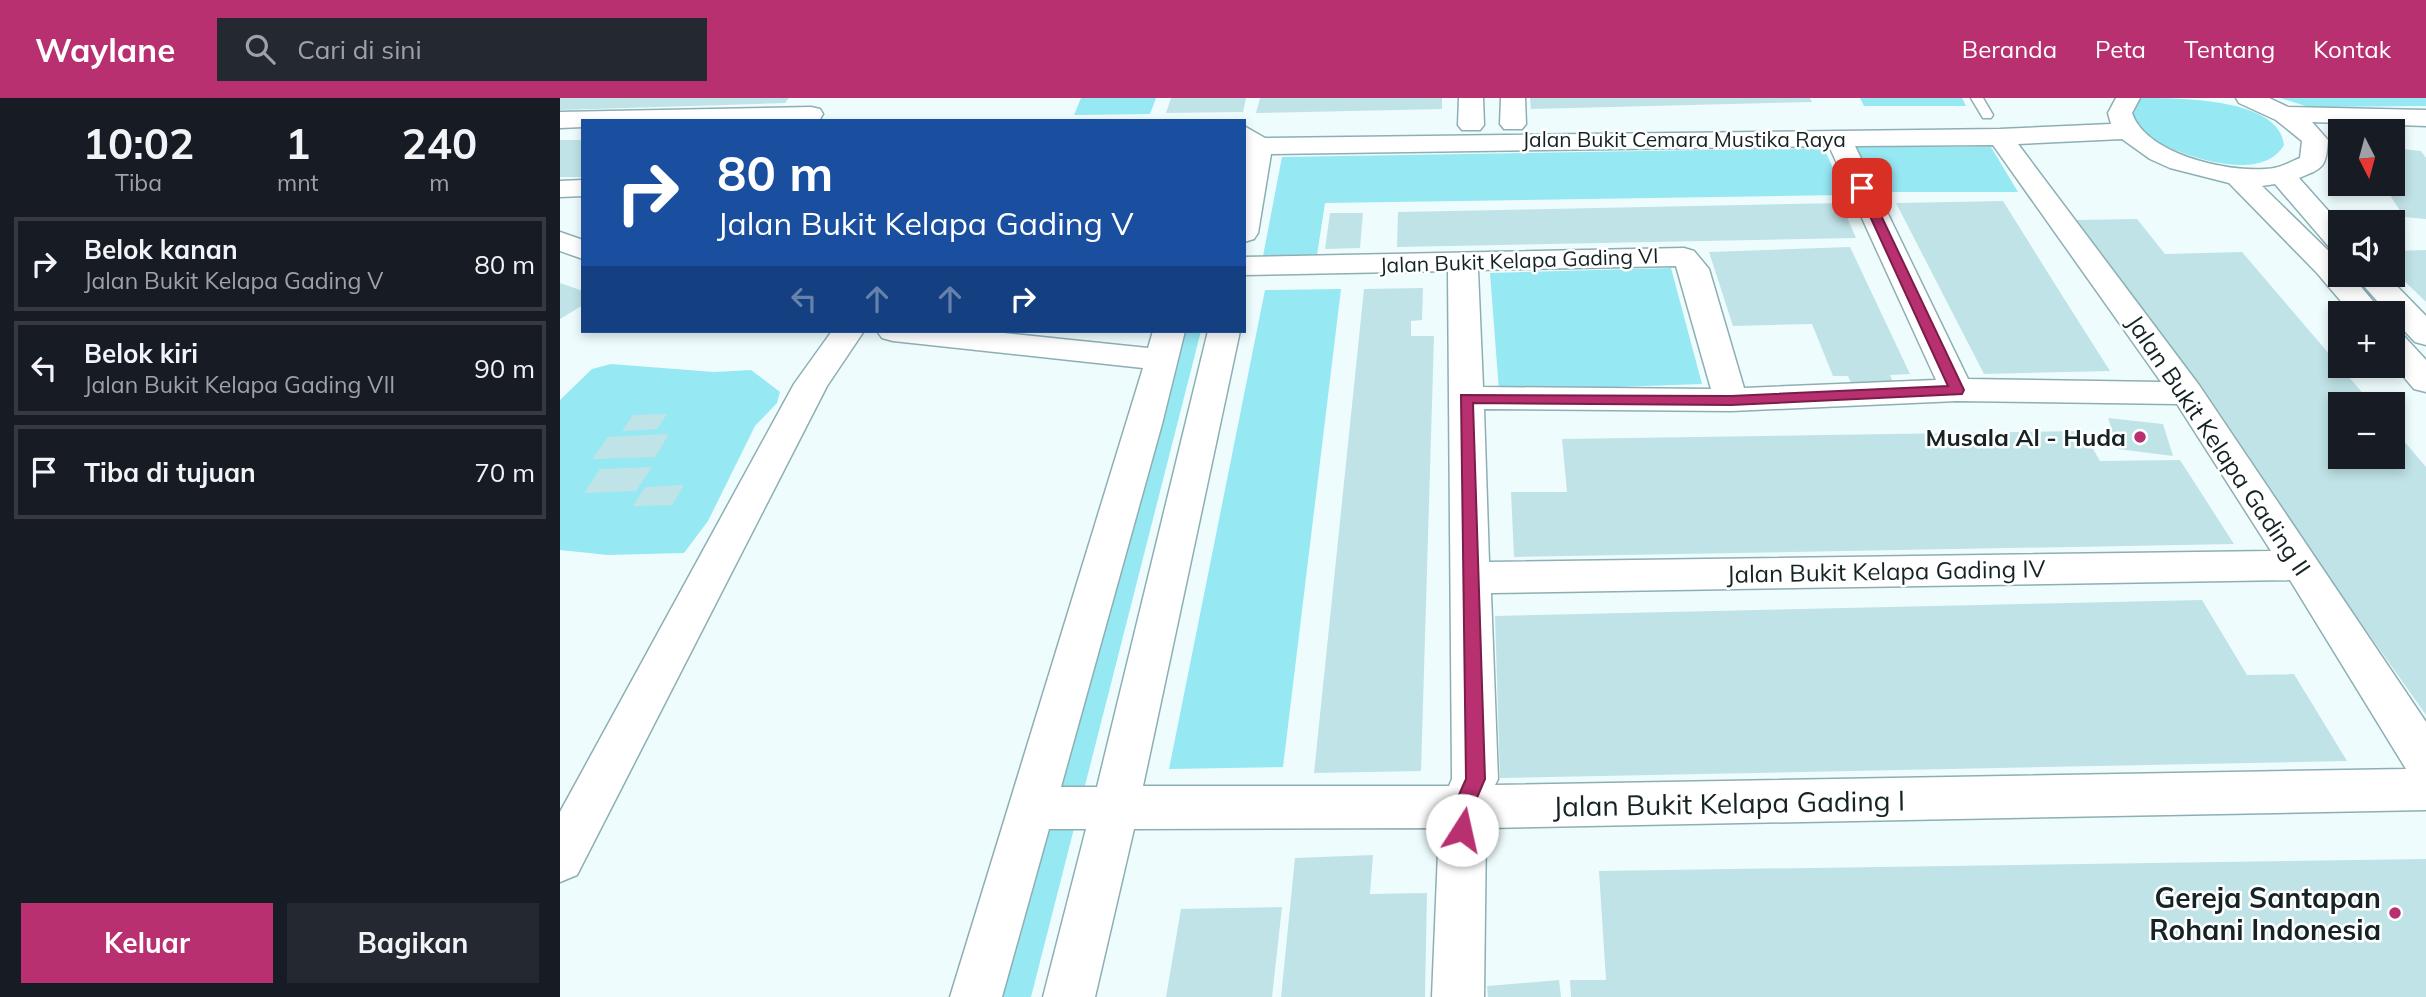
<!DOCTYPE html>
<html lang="id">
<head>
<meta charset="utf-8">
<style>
  :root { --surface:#171b24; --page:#242831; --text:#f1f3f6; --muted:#9ea1a6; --line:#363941; --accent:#b83070 }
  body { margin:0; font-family:Mulish,sans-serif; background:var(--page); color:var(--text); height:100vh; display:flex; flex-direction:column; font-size:26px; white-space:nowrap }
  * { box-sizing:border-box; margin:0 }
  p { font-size:23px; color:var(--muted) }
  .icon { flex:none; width:38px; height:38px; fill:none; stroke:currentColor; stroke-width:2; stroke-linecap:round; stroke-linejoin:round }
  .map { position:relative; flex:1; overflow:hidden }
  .side { display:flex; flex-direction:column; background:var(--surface); width:560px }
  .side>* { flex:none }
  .top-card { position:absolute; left:21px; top:21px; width:665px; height:214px; border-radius:0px; box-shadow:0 4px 10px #0003; background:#1a4fa0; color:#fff; overflow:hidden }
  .needle { width:46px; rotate:174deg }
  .buttons { position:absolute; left:1768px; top:21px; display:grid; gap:14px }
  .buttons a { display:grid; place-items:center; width:77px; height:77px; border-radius:0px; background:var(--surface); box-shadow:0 4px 10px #0003; font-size:35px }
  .pin { position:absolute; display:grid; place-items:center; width:60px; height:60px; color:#fff; margin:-30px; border-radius:14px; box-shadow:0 4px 10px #0006 }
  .me { position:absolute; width:77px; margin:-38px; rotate:10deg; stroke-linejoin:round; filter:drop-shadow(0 0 5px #0008) }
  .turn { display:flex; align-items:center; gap:24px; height:147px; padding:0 21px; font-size:32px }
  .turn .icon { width:91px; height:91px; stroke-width:2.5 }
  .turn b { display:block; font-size:49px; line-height:60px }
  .lanes { display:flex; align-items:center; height:66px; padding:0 21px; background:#0003; justify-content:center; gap:35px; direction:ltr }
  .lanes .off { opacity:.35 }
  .eta { display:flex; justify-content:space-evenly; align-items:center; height:119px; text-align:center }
  .eta b { font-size:42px; font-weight:700; line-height:49px }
  .action { display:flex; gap:14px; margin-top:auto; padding:14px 21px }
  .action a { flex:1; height:80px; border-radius:0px; background:var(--accent); color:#fff; font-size:28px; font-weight:700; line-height:80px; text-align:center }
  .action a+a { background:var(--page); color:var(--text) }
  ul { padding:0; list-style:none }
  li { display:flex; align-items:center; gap:21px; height:94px; margin:0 14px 10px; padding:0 7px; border:4px solid var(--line); border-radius:0px }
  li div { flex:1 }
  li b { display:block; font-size:26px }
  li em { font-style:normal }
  header { display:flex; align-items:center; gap:42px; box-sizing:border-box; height:98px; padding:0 35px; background:var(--accent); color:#fff }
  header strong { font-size:33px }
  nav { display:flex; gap:38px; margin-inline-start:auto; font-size:24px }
  .search { width:490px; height:63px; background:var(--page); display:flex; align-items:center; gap:18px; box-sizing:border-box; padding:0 24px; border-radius:0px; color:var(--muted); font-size:26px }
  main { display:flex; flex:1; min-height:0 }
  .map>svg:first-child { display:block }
  .green { fill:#96e8f3 }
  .building { fill:#c0e3e7 }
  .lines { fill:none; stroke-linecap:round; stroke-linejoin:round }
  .lane-casing { stroke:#8dafb3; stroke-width:3 }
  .street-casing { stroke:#8dafb3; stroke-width:3 }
  .lane { fill:#fff; fill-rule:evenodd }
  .street { fill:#fff; fill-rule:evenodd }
  .route { fill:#b83070; stroke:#781f49; stroke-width:2 }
  .poi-dot { fill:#b83070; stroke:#fff; stroke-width:2.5 }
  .labels { text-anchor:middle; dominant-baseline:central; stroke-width:5; stroke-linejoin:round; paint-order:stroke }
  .far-street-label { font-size:21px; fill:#152324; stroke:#fff }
  .poi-label { font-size:24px; font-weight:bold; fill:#152324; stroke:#fff; text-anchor:end }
  .street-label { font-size:24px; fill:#152324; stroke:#fff }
  .near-street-label { font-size:28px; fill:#152324; stroke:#fff }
  .near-poi-label { font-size:28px; font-weight:bold; fill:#152324; stroke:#fff; text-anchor:end }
</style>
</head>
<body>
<header>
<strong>Waylane</strong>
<div class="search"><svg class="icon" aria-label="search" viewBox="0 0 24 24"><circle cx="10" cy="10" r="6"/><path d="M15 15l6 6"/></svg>Cari di sini</div>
<nav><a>Beranda</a><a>Peta</a><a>Tentang</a><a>Kontak</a></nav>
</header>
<main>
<section class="side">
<div class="eta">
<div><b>10:02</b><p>Tiba</p></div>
<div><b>1</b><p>mnt</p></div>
<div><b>240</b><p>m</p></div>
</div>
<ul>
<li><svg class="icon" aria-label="right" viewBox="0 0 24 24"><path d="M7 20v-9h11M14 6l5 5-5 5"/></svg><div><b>Belok kanan</b><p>Jalan Bukit Kelapa Gading V</p></div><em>80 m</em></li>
<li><svg class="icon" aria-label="left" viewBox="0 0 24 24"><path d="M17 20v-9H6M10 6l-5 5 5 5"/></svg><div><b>Belok kiri</b><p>Jalan Bukit Kelapa Gading VII</p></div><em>90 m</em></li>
<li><svg class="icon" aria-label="arrive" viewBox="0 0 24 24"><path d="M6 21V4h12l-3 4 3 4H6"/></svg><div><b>Tiba di tujuan</b></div><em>70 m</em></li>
</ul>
<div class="action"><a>Keluar</a><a>Bagikan</a></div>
</section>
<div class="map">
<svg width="1866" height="899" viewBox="0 0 1866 899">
  <rect width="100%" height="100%" fill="#eefcfe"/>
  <path class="green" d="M521,0H596L590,16L514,17Z
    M1300,0H1402L1406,8H1304Z
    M1582,0C1619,0 1720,0 1724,47C1699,90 1610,53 1579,35L1569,11Z
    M1720,0H1866V8L1749,9Z
    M1297,49H1431L1458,94H1316Z
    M1264,50L1285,97L765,105L757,157L703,158L722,59Z
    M1111,170L1142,286L939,293L930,175Z
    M781,191L723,669L609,671L705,192Z
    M621,233H641L471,899H439Z
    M51,266L154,274L191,272L220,294L217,305L195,328L148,423L124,455L48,457L0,452V302L32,271Z"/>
  <path class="building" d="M0,0H229L225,5L0,12Z
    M611,0H686L683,14L606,15Z
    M700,0H882V11L696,15Z
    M970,0H1250L1252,4L971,11Z
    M0,42H23V79H0Z
    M1832,50L1861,53L1866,60V121L1844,119L1823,86H1832V69L1835,70Z
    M1443,103L1498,191L1550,273L1424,276L1336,105Z
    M1281,105L1296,140L837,149L838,114Z
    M770,115H803L800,150L765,151Z
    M1577,121L1605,156L1682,154L1812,306H1780V359H1832V329L1866,369V617L1516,122Z
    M1290,149L1350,276L1330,277L1335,289L1293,290L1288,278H1273L1252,226L1173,228L1149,154Z
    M1866,152V204L1832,171V153Z
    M0,185L23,193V207L0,221Z
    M863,190L862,222L851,223V238H874L861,673L754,675L804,191Z
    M107,316L97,331L62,333L73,317Z
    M1548,320L1603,326L1613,358L1558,351Z
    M1523,333L1540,363L1620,362L1674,446L954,459L951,394H1007L1002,341Z
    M109,336L95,359L32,361L48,339Z
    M92,369L76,393L24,395L40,371Z
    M124,387L112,407L73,408L85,389Z
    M1642,502L1687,577L1734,576L1787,663L940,680L935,518Z
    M813,757L810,796L867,795L865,899H721L735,760Z
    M1866,761V899H1011L1010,882H1046L1039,773Z
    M722,809L712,899H606L621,811Z
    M999,882L1001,899H928L927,888Z"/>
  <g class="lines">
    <g class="lane-casing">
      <path id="lane" d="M1411,0H1423L1433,17L1431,20H1423Z"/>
    </g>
    <g class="street-casing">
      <path id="street" d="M899,0H923L924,27L920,32H902L898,27Z
        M941,0H965L966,26L962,31H944L940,26Z
        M1556,0H1580L1572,15C1586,56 1666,74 1705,71C1718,71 1728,65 1740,60L1742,43L1716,22L1679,5L1676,0H1709L1728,9L1866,12V28L1752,24L1768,42C1766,69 1764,70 1739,80L1780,126V153L1770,150L1715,86L1702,88L1780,164V177H1791L1823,215H1791L1757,175L1669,85L1610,70L1590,61L1562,41L1458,46L1639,287L1866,624V712L926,730L924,899H872L879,730L574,731L535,899H483L526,731H489L442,899H390L583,270L333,243L322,240L317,233H424L588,250L593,233H625L602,326L501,689H537L648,233H680L583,688H889L892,681L888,173L684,177V159L1124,150L1134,153L1149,171L1184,290L1376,282L1269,48L711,56L698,135L694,141L684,144V28L705,40L1440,31L1551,26L1548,15ZM1433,47L1601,284L1408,281L1295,48ZM1116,168L1151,291L923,289L918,172ZM1397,303L1617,306L1711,453L929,464L924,311L1171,313ZM1730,482L1846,671L935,687L938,681L931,495Z
        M251,9L260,11L263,16L260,21L23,23V29L0,30V14Z
        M23,82V98L0,99V83Z
        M0,134L23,142V161L0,153Z
        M1794,177H1826L1866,218V247L1855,244L1832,220V215H1828Z
        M272,233H304L267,288L17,777L0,784V714L234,286Z
        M1832,234L1843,237L1866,262V294L1854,291L1832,265Z"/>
    </g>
    <use href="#lane" class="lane"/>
    <use href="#street" class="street"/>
  </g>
  <path class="route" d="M1302,87L1308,90L1404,292L1402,296L1171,307L913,305L925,681L913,709L909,738L902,741L895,738C887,719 898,699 906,681L901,297L1171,298L1388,288L1297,90Z"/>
  <g class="poi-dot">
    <circle cx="1580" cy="339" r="7"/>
    <circle cx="1835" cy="815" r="7"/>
  </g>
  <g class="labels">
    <g class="far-street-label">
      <text x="1124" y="41">Jalan Bukit Cemara Mustika Raya</text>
      <text transform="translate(959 162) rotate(-2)">Jalan Bukit Kelapa Gading VI</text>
    </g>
    <g class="poi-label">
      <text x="1566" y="339">Musala Al - Huda</text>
    </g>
    <g class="street-label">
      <text transform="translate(1659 347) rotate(56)">Jalan Bukit Kelapa Gading II</text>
      <text transform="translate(1326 473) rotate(-1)">Jalan Bukit Kelapa Gading IV</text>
    </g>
    <g class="near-street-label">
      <text transform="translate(1169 705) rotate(-1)">Jalan Bukit Kelapa Gading I</text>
    </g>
    <g class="near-poi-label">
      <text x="1821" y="799">Gereja Santapan<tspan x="1821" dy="32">Rohani Indonesia</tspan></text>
    </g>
  </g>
</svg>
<div class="buttons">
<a><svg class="needle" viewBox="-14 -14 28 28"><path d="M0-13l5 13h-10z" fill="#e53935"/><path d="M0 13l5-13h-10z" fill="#9ea1a6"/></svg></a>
<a><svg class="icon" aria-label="sound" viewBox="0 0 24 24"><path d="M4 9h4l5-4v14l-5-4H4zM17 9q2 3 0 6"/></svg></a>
<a>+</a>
<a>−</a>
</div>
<div class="pin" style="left:1302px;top:90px;background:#d93025"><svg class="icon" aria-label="arrive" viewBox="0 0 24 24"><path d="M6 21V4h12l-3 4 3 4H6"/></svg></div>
<svg class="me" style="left:902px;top:732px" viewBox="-20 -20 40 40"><circle r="19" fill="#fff"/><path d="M0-13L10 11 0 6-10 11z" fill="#b83070"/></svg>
<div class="top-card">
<div class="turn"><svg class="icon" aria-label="right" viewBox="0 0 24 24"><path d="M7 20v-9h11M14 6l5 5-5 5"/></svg><div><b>80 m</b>Jalan Bukit Kelapa Gading V</div></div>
<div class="lanes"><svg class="icon off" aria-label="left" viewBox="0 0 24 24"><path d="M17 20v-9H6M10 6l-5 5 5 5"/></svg><svg class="icon off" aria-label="ahead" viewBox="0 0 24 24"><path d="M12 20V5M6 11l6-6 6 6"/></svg><svg class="icon off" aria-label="ahead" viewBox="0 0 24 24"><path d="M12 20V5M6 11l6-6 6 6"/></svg><svg class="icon" aria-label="right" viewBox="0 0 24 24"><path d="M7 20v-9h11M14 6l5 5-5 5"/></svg></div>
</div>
</div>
</main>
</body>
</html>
